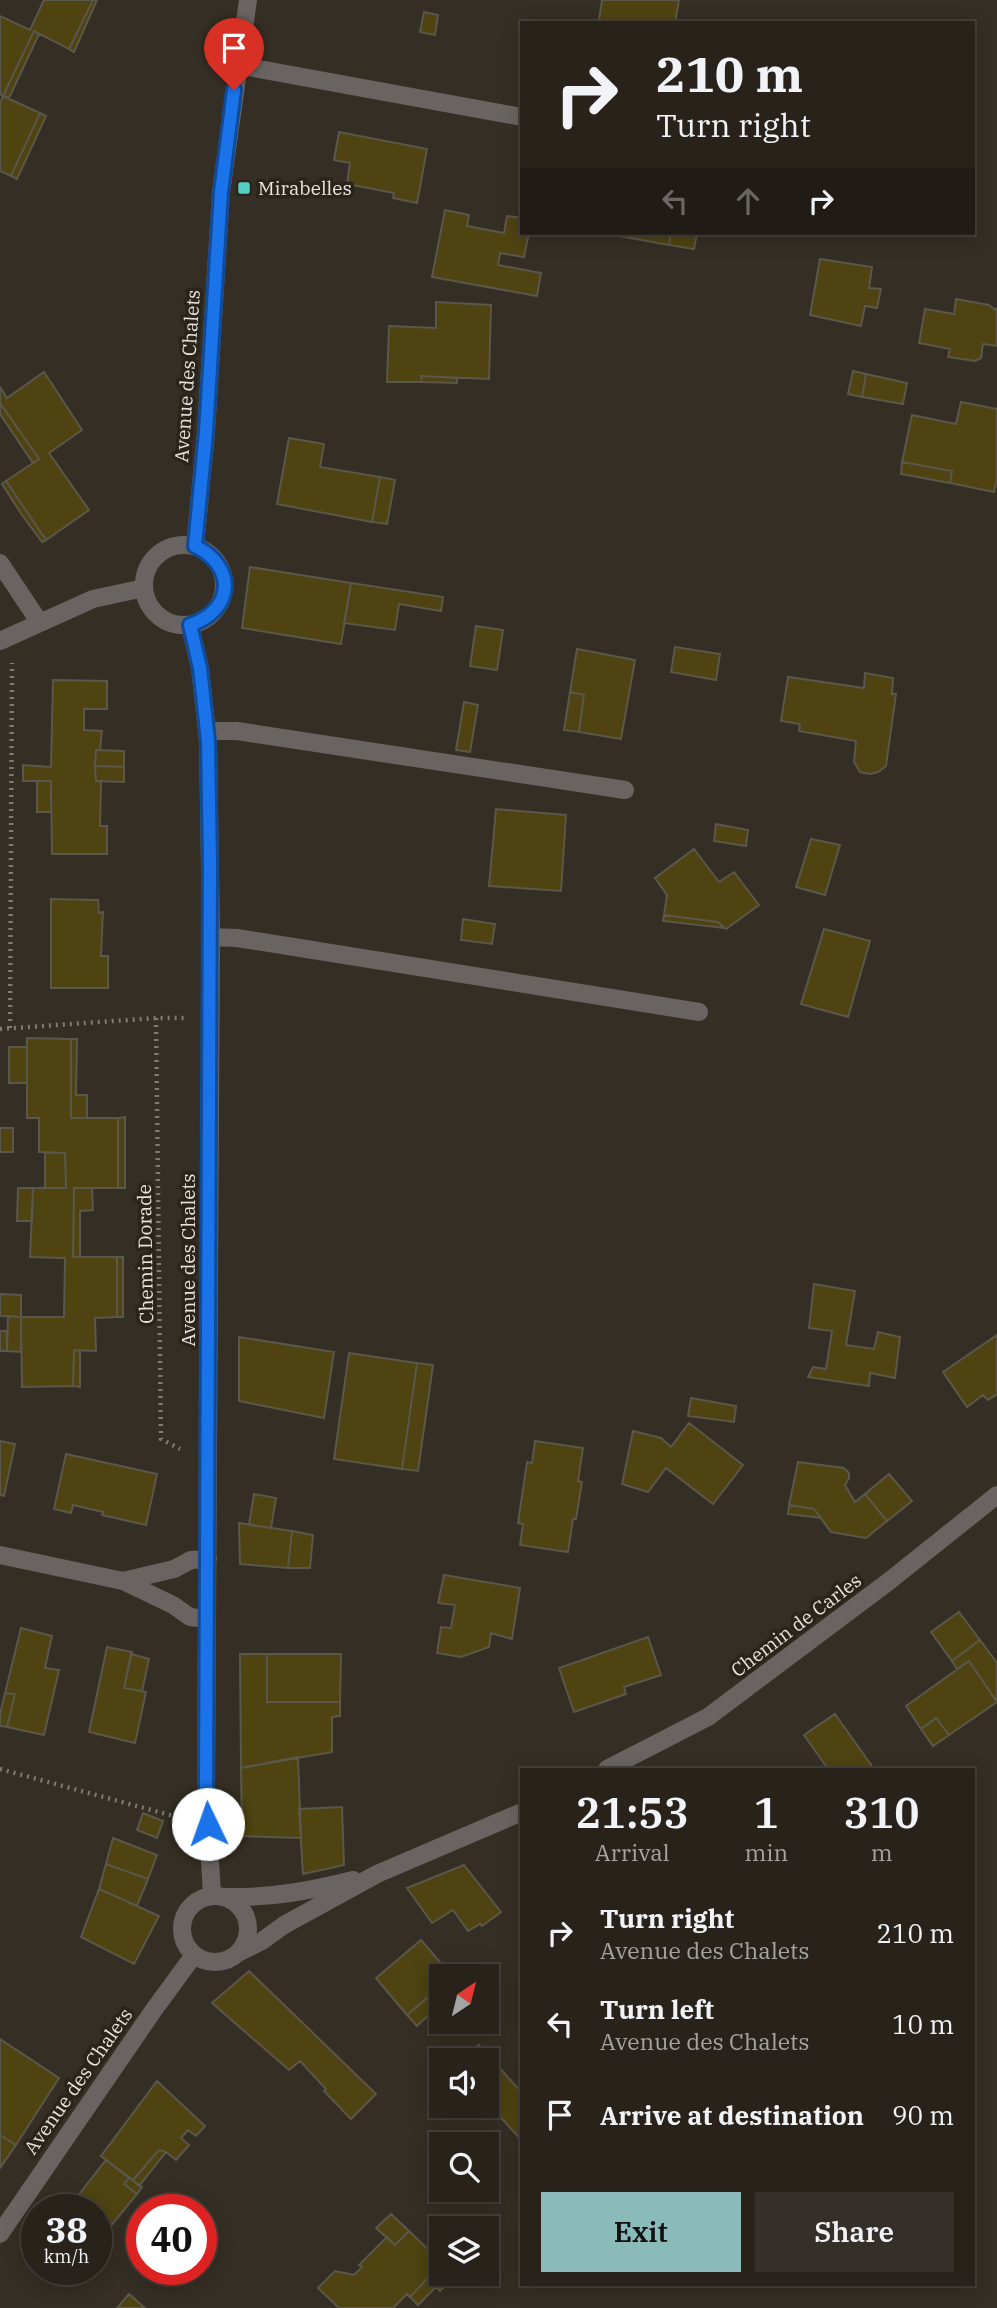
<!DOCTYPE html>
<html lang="en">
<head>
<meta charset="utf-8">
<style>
  :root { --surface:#28221b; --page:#342f28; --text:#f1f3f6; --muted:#a5a4a3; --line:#443f3a; --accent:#8bbbb9 }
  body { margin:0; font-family:"IBM Plex Serif",serif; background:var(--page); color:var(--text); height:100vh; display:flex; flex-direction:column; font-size:26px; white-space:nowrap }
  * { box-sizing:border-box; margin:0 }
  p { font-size:23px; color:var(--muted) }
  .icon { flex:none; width:38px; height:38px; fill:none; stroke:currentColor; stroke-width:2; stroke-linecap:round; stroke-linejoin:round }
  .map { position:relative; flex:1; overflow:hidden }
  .side { position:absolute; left:520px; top:1768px; width:455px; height:518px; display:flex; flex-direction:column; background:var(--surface); border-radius:0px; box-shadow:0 4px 18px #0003,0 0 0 2px var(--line) }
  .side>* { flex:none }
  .top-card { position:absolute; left:520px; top:21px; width:455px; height:214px; border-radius:0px; box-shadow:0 4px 18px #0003,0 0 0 2px var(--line); background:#28221b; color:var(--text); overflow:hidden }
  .needle { width:46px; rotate:35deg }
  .tools { position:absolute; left:429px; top:1964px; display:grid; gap:14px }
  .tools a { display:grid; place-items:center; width:70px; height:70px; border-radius:0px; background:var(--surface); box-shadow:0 4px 18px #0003,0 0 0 2px var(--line); font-size:35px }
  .speed { position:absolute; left:21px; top:2194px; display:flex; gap:14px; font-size:35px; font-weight:700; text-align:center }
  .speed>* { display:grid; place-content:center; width:91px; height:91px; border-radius:50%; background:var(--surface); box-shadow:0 4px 18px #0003,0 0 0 2px var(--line); line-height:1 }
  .speed small { font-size:18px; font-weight:400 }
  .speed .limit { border:10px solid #d22; background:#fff; color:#111 }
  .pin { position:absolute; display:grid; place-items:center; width:60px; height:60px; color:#fff; margin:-72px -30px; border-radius:50% 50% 50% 0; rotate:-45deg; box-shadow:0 0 7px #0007 }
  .pin .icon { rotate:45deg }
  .me { position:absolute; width:77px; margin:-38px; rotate:357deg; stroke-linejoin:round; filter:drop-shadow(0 0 5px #0008) }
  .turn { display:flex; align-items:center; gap:24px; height:147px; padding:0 21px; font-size:32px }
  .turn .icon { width:91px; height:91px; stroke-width:2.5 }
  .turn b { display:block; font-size:49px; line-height:60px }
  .lanes { display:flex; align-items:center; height:66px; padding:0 21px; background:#0003; justify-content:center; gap:35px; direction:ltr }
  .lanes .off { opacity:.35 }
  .eta { display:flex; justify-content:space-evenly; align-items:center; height:119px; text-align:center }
  .eta b { font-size:42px; font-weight:600; line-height:49px }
  .action { display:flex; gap:14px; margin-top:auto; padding:14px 21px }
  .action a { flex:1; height:80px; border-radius:0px; background:var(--accent); color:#111; font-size:28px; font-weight:600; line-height:80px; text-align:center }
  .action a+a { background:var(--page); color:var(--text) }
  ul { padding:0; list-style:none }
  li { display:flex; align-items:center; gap:21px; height:91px; padding:0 21px }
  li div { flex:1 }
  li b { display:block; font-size:26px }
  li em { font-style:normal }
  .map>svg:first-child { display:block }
  .building { fill:#4e4311; stroke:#5a574b; stroke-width:2 }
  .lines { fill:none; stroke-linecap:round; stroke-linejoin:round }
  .path { stroke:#807a72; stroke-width:4.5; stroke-dasharray:2 5; stroke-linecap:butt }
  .minor { stroke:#696461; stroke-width:18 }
  .route-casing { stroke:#114b97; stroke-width:18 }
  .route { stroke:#1a73e8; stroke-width:12 }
  .poi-dot { fill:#56cec3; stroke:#2b241b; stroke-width:2.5 }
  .labels { text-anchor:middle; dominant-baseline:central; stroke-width:7; stroke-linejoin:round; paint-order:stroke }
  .poi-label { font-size:19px; fill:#e8e4de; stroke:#2b241b; text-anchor:start }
  .street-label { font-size:19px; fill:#e8e4de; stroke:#2b241b }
</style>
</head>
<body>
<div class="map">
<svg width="997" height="2308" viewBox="0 0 997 2308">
  <rect width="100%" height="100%" fill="#352e24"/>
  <path class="building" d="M44,0H93L69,49L34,31L3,96L0,94V16L30,30Z
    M93,0H97L74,52L69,49Z
    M602,0H679L675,23H616L599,20Z
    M424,12L438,15L435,35L420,32Z
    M34,31L39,34L9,98L3,96Z
    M3,96L40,113L11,176L0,171V103Z
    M40,113L46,116L17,179L11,176Z
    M339,132L427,149L417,203L393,198L394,193L347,184L350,163L334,160Z
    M445,210L469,215L467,226L504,233L507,216L522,218V233H529L524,257L500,253L498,265L541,273L537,296L432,277Z
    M603,233H671L669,245Z
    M671,233H697L694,249L669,245Z
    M820,259L872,267L869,288L881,289L877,308L865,306L861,326L810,315Z
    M956,299L989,305L995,310L997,308V346L983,344L981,358L975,361L948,357L950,349L919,343L925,309L954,314Z
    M436,302L491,305L489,379L421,376L422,382H387L389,326L436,328Z
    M853,371L866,374L862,397L848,394Z
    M44,372L82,430L49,453L89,510L46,540L6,481L39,459L0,403V387L7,398Z
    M866,374L907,383L903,404L862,397Z
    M421,376L457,378V383L422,382Z
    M961,402L997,409V479L994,492L950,483L952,471L902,462L912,415L956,424Z
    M0,403L39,459L33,463L0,414Z
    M289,438L324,444L320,467L380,477L372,522L277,504Z
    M902,462L952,471L950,483L901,474Z
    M380,477L395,480L387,524L372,522Z
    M6,481L27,512L46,540L42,542L22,515L2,484Z
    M250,567L351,583L341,644L242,628Z
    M351,583L443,597L441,611L399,604L395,630L344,623Z
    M476,626L503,630L497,670L470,666Z
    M675,647L720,654L716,680L671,672Z
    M577,649L635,660L621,739L579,732L584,695L570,692Z
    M865,673L893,678L892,694H896L886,766L878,772L870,774L860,772L854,762L856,741L799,731L800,724L781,721L788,677L864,688Z
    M53,680L107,681V709H84V730L102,731L100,750H96L95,766L96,781H101L100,826H107V854H52L51,781H23V765L51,767Z
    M570,692L584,695L579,732L564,730Z
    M464,702L478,705L470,752L456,750Z
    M96,750L124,751V767L95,766Z
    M95,766L124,767V782L96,781Z
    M37,781H51V812H37Z
    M496,809L566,815L561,891L489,886Z
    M716,824L748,830L746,846L714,841Z
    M811,839L840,845L825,895L796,887Z
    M694,849L719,882L734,872L759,905L726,929L718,922L664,915L667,895L655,878Z
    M51,899L98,900L99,913L103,912L101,956H108V988H51Z
    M664,915L718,922L724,928L663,921Z
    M463,919L495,924L492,944L461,940Z
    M824,929L870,941L848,1017L801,1004Z
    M27,1038L71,1039V1118H118V1188H74L73,1257H117V1317L95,1318L96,1351L74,1350L73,1386L22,1387L21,1317H64L65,1258L30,1257L33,1188H66L65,1153L39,1152V1118H27Z
    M71,1039H77L76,1095H87V1118H71Z
    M9,1047H27V1083H9Z
    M125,1117V1188H118V1118Z
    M0,1128H13V1152H0Z
    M45,1153H65L66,1188H45Z
    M18,1188H33L32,1221H17Z
    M74,1188H92L93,1210L80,1211V1257H73Z
    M117,1257H123V1317H117Z
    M814,1284L855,1291L846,1345L874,1349L878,1332L900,1337L895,1378L870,1373L869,1386L808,1377L813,1367L826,1369L832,1331L809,1328Z
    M0,1294L21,1295V1317L0,1316Z
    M8,1316L21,1317V1352L7,1351Z
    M0,1331H7V1351H0Z
    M997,1335V1394L988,1400L983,1395L967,1407L943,1372Z
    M239,1337L334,1352L324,1418L239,1401Z
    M74,1350L80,1351V1387L73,1386Z
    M349,1353L417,1363L402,1469L334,1459Z
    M417,1363L433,1365L418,1471L402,1469Z
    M691,1398L736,1406L734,1422L688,1416Z
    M689,1423L743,1465L713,1504L666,1468L648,1492L622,1484L633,1431L661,1438L671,1447Z
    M0,1441L15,1444L4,1496L0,1495Z
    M535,1441L583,1448L578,1481L582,1482L576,1519H573L568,1552L520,1545L523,1524L518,1523L527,1462L532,1463Z
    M66,1454L157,1474L146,1525L102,1515L103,1512L73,1505L71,1513L54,1509Z
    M798,1462L844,1468L849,1473V1478L845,1485L855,1502L865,1494L887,1521L866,1538L831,1532L814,1509L789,1505Z
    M889,1474L912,1501L887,1521L865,1494Z
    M254,1494L276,1498L271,1528L249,1525Z
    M789,1505L814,1509L821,1518L788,1514Z
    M239,1523L292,1531L288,1568L240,1564Z
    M292,1531L313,1535L310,1568H288Z
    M444,1575L520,1588L512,1639L491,1633L489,1647L461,1657L437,1653L441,1627L451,1628L455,1605L438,1603Z
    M959,1612L980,1640L952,1661L931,1632Z
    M21,1628L52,1636L45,1668L59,1670L44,1735L7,1727L15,1694L5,1693Z
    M648,1637L661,1675L624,1687L626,1694L574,1712L559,1668Z
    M980,1640L997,1663V1702L969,1661L957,1669L952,1661Z
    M107,1647L132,1652L124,1688L146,1692L135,1743L89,1732Z
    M131,1654L149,1659L142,1691L124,1688Z
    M240,1654H267V1702H340V1716L332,1717V1752L241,1768Z
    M267,1654H341L340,1702H267Z
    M969,1661L997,1702L949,1735L936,1718L921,1729L906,1706Z
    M5,1693L15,1694L7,1727L0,1726V1714Z
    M835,1714L874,1769H828L804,1735Z
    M936,1718L949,1735L933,1746L921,1729Z
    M298,1757L301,1838L242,1836L241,1768Z
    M342,1807L344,1865L303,1874L299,1809Z
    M143,1813L163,1821L157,1838L137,1830Z
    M113,1838L157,1855L148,1879L106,1864Z
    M106,1864L148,1879L137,1906L99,1889Z
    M464,1865L501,1912L482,1926L480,1924L468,1931L453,1910L432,1923L407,1888Z
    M99,1889L159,1916L134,1964L81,1937Z
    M421,1940L452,1976H441V1986L407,2015L376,1978Z
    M249,1971L376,2094L351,2119L324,2091L326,2089L300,2061L289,2070L212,2003Z
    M430,1995L439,2005L417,2026L407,2015Z
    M0,2039L59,2078L16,2145L0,2135Z
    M479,2045L522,2093V2141L486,2101V2060H462Z
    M157,2081L205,2126L196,2136L188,2130L181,2138L189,2145L176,2160L166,2152L159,2150L133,2180L101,2156Z
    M0,2135L16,2145L0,2168Z
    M159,2150L166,2152L139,2186L133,2180Z
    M106,2160L129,2178L124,2184L137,2194L105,2233L96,2226V2210H76L70,2206Z
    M129,2178L142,2187L137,2194L124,2184Z
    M391,2214L409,2231L395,2245L376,2228Z
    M409,2231L441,2262V2273H448L435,2286L427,2279L410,2297L407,2294L393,2308H339L318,2288L335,2271L354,2275L362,2267L359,2265L387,2237L395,2245Z
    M448,2273L454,2276L440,2291L435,2286Z
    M427,2279L436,2287L418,2305L410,2297Z
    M129,2294L145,2308H117Z"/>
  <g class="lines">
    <path class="path" d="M156,1018L161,1439L180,1449
      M10,1028L12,663
      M0,1029L156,1018H184
      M0,1769L181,1818"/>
    <path class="minor" d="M237,65L522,117
      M144 585a40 40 0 1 1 80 0a40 40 0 1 1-80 0Z
      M195,546L206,432L221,192L248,0
      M0,563L40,623
      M190,626L200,668L208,741L211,937L206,1794L212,1895
      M0,641L93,599L144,588
      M207,731H237L625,790
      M211,937L237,938L699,1012
      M0,1555L123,1581L173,1605L190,1617L207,1619
      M123,1581L174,1569L191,1560L208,1559
      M607,1769L708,1717L888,1582L997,1495
      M182 1929a33 33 0 1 1 66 0a33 33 0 1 1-66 0Z
      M225,1897C271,1898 309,1891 353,1880
      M240,1952L262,1941L284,1925L377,1874L522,1812
      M0,2234L153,2011L194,1955"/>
  </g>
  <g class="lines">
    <g class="route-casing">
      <path id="route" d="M208,1824L206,1794L210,864L208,741L200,668L190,625C234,610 237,567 195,546L206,432L221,192L234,90"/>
    </g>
    <use href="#route" class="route"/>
  </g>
  <rect class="poi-dot" x="237" y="181" width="14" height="14" rx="3.5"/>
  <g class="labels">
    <g class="poi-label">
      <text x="258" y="188">Mirabelles</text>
    </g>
    <g class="street-label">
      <text transform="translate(187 376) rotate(-86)">Avenue des Chalets</text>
      <text transform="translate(145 1254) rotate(-91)">Chemin Dorade</text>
      <text transform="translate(188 1260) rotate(-90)">Avenue des Chalets</text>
      <text transform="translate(796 1625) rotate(-37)">Chemin de Carles</text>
      <text transform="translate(78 2081) rotate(-55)">Avenue des Chalets</text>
    </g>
  </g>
</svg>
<div class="tools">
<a><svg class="needle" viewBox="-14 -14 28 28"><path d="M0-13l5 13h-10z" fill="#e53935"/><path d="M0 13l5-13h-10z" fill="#a5a4a3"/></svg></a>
<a><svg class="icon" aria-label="sound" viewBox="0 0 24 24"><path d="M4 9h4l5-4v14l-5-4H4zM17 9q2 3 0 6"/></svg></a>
<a><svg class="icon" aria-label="search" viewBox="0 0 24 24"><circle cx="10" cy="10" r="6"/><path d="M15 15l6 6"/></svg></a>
<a><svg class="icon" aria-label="layers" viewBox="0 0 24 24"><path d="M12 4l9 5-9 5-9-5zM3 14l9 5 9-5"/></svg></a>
</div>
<div class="speed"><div>38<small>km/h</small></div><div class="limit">40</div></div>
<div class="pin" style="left:234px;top:90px;background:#d93025"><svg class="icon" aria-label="arrive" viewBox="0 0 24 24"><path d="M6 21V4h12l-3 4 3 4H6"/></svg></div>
<svg class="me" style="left:208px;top:1824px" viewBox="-20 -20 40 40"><circle r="19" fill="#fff"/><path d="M0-13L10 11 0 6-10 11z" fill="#1a73e8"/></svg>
<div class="top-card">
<div class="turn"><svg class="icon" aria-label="right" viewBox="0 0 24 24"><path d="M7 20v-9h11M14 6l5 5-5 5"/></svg><div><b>210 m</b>Turn right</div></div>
<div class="lanes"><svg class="icon off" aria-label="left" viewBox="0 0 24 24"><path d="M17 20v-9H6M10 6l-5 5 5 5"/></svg><svg class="icon off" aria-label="ahead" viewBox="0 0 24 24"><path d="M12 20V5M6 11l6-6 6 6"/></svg><svg class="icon" aria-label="right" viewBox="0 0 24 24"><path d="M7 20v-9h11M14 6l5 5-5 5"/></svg></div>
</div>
<section class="side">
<div class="eta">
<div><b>21:53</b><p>Arrival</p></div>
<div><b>1</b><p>min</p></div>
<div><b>310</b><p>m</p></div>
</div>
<ul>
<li><svg class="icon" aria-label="right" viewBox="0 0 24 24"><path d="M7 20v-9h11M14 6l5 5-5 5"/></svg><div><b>Turn right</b><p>Avenue des Chalets</p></div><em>210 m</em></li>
<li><svg class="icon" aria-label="left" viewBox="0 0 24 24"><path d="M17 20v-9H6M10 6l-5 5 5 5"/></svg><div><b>Turn left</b><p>Avenue des Chalets</p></div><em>10 m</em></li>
<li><svg class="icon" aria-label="arrive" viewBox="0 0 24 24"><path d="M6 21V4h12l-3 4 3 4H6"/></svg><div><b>Arrive at destination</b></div><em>90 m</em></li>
</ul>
<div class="action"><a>Exit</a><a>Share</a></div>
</section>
</div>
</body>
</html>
